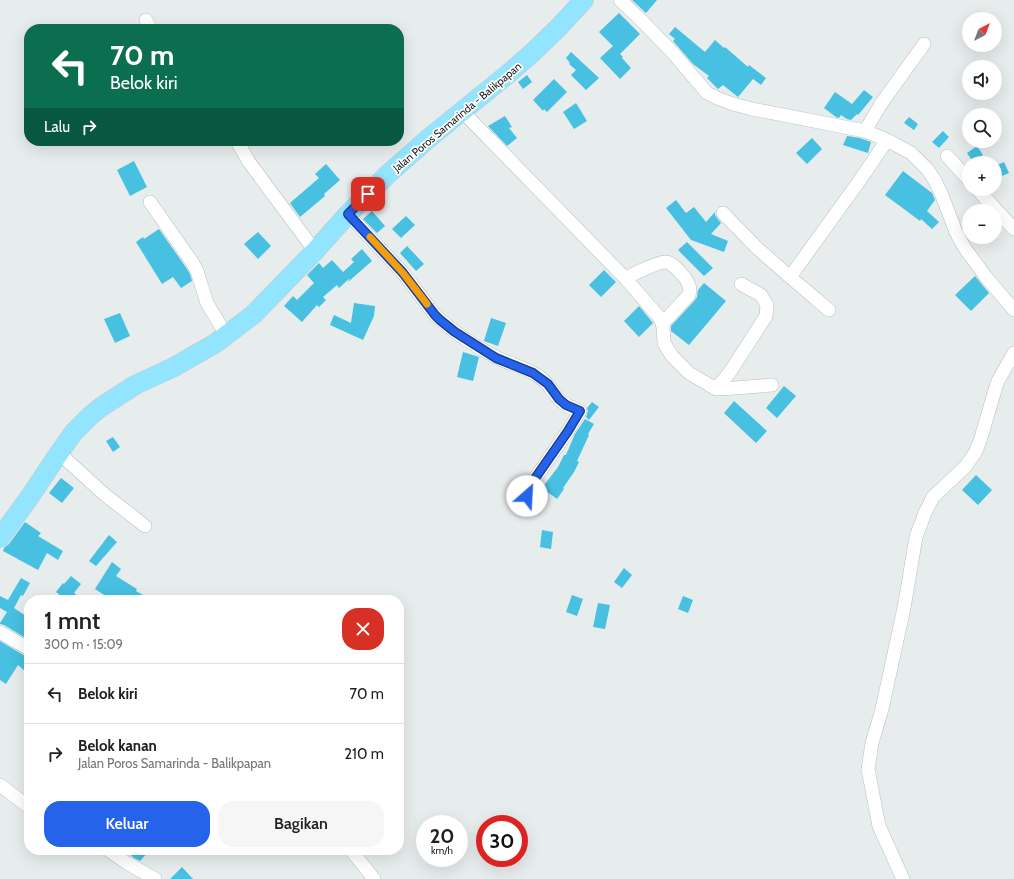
<!DOCTYPE html>
<html lang="id">
<head>
<meta charset="utf-8">
<style>
  :root { --surface:#fff; --page:#f6f6f6; --text:#202124; --muted:#757577; --line:#e0e0e0; --accent:#2563eb }
  body { margin:0; font-family:Cabin,sans-serif; background:var(--page); color:var(--text); height:100vh; display:flex; flex-direction:column; font-size:15px; white-space:nowrap }
  * { box-sizing:border-box; margin:0 }
  p { font-size:13px; color:var(--muted) }
  .icon { flex:none; width:22px; height:22px; fill:none; stroke:currentColor; stroke-width:2; stroke-linecap:round; stroke-linejoin:round }
  .map { position:relative; flex:1; overflow:hidden }
  .drawer { position:absolute; left:24px; top:595px; width:380px; height:260px; display:flex; flex-direction:column; background:var(--surface); border-radius:16px; box-shadow:0 4px 16px #0002 }
  .drawer>* { flex:none }
  .guide { position:absolute; left:24px; top:24px; width:380px; height:122px; border-radius:16px; box-shadow:0 4px 16px #0002; background:#0b6e4f; color:#fff; overflow:hidden }
  .needle { width:26px; rotate:42deg }
  .fabs { position:absolute; left:962px; top:12px; display:grid; gap:8px }
  .fabs a { display:grid; place-items:center; width:40px; height:40px; border-radius:50%; background:var(--surface); box-shadow:0 4px 16px #0002; font-size:20px }
  .speed { position:absolute; left:416px; top:815px; display:flex; gap:8px; font-size:20px; font-weight:700; text-align:center }
  .speed>* { display:grid; place-content:center; width:52px; height:52px; border-radius:50%; background:var(--surface); box-shadow:0 4px 16px #0002; line-height:1 }
  .speed small { font-size:10px; font-weight:400 }
  .speed .limit { border:6px solid #d22; background:#fff; color:#111 }
  .pin { position:absolute; display:grid; place-items:center; width:34px; height:34px; color:#fff; margin:-17px; border-radius:8px; box-shadow:0 2px 6px #0006 }
  .me { position:absolute; width:44px; margin:-22px; rotate:26deg; stroke-linejoin:round; filter:drop-shadow(0 0 3px #0008) }
  .turn { display:flex; align-items:center; gap:14px; height:84px; padding:0 20px; font-size:18px }
  .turn .icon { width:52px; height:52px; stroke-width:2.5 }
  .turn b { display:block; font-size:28px; line-height:34px }
  .then { display:flex; align-items:center; height:38px; padding:0 20px; background:#0003; gap:8px; font-size:15px }
  .round { display:grid; place-items:center; flex:none; width:42px; height:42px; border-radius:16px; background:var(--page) }
  .head { display:flex; align-items:center; justify-content:space-between; height:68px; padding:0 20px }
  h1 { font-size:24px; font-weight:600; line-height:30px }
  .button { display:flex; gap:8px; margin-top:auto; padding:8px 20px }
  .button a { flex:1; height:46px; border-radius:16px; background:var(--accent); color:#fff; font-size:16px; font-weight:600; line-height:46px; text-align:center }
  .button a+a { background:var(--page); color:var(--text) }
  ul { padding:0; list-style:none }
  li { display:flex; align-items:center; gap:12px; height:60px; padding:0 20px; border-top:1px solid var(--line) }
  li div { flex:1 }
  li b { display:block; font-size:15px }
  li em { font-style:normal }
  .map>svg:first-child { display:block }
  .building { fill:#47c0e1 }
  .lines { fill:none; stroke-linecap:round; stroke-linejoin:round }
  .minor-casing { stroke:#b9bebf; stroke-width:14 }
  .highway-casing { stroke:#c8c9c9; stroke-width:20 }
  .minor { stroke:#fff; stroke-width:13 }
  .highway { stroke:#93e4fe; stroke-width:19 }
  .route-casing { stroke:#184099; stroke-width:10 }
  .route { stroke:#2563eb; stroke-width:7 }
  .slow { stroke:#f59e0b; stroke-width:7 }
  .labels { text-anchor:middle; dominant-baseline:central; stroke-width:3.5; stroke-linejoin:round; paint-order:stroke }
  .street-label { font-size:11px; fill:#1b1c1d; stroke:#fff }
</style>
</head>
<body>
<div class="map">
<svg width="1014" height="879" viewBox="0 0 1014 879">
  <rect width="100%" height="100%" fill="#e7eced"/>
  <path class="building" d="M632,0H657L646,13Z
    M619,13L640,34L620,54L623,57L622,58L631,68L620,79L600,58L613,46L599,32Z
    M675,27L705,52L715,40L724,48L725,47L748,67L749,65L766,78L761,85L753,79L738,97L723,85L718,89L707,78L709,76L693,64L673,41L675,39L669,34Z
    M571,52L599,78L586,90L571,75L576,70L569,64L570,63L566,58Z
    M527,75L532,82L523,89L518,82Z
    M554,79L567,92L547,112L544,109L543,111L533,100Z
    M864,90L873,97L858,115L857,114L851,120L847,119L841,115L839,118L836,117L824,108L835,92L852,104Z
    M576,103L587,121L574,129L563,112Z
    M505,116L512,127L509,128L517,138L507,146L488,126Z
    M909,117L918,124L914,130L904,123Z
    M943,131L949,137L939,148L932,142Z
    M847,136L860,138L871,142L868,153L843,145Z
    M812,138L822,149L807,164L796,153Z
    M977,146L983,155L973,162L967,153Z
    M134,161L147,187L130,196L117,170Z
    M1004,162L1009,173L995,179V166Z
    M326,164L340,180L324,194L325,196L300,217L290,203L319,178L315,174Z
    M903,171L932,193L935,200L927,211L939,222L932,229L921,219L920,221L885,195Z
    M676,200L686,213L694,207L706,222L715,212V215L717,218L721,223L711,234L728,241L724,252L691,240L666,208Z
    M372,211L385,226L377,233L363,219Z
    M406,216L415,225L401,238L392,229Z
    M159,229L185,266L190,274L192,281L181,288L173,277L162,284L136,242L143,237L144,239Z
    M258,232L271,246L258,259L244,244Z
    M687,242L713,268L704,276L678,250Z
    M407,246L424,264L416,271L400,253Z
    M362,249L372,261L348,282L350,278L339,288L337,285L323,297L326,300L319,307L317,305L302,322L284,306L293,296L297,300L314,283L307,275L319,263L323,268L332,260L343,272L354,262L351,259Z
    M604,270L616,282L601,297L589,285Z
    M975,276L989,293L971,311L955,295Z
    M704,283L726,301L689,345L671,331V326L695,300L697,297L698,290Z
    M354,303L375,306L374,316L363,340L330,325L334,315L351,323Z
    M639,306L653,323L639,337L624,321Z
    M120,313L130,336L115,343L104,319Z
    M491,318L506,323L498,346L484,341Z
    M463,352L479,357L473,381L457,377Z
    M784,386L796,396L777,418L766,408Z
    M734,401L767,431L756,443L724,413Z
    M592,402L599,407L589,420L586,417L588,411L587,408Z
    M585,419L594,424L588,434L589,435L577,461L579,462L574,472L563,488L564,489L557,499L542,488L558,467L564,455H566L575,434Z
    M113,437L120,447L113,452L106,441Z
    M976,475L992,490L978,505L962,490Z
    M61,478L74,488L62,503L49,493Z
    M25,522L41,533L38,536L63,551L58,560L47,553L38,570L3,551L4,548L9,544Z
    M542,530L553,532L551,549L540,547Z
    M109,535L117,542L96,566L89,561Z
    M112,562L121,569L116,576L137,589L136,591L152,600H112L95,589Z
    M624,568L632,575L622,588L614,582Z
    M71,576L81,584L74,593L83,600H66L56,592L63,583L64,584Z
    M21,578L30,583L23,596L21,595L14,608L29,618V628L26,632L29,634V640L4,625L0,624V623L7,612L0,608V596L8,600Z
    M572,595L583,599L577,616L566,612Z
    M683,596L693,600L688,613L678,609Z
    M598,603L610,605L605,629L593,627Z
    M0,641L25,656L29,657V675L18,665L6,684L0,680Z
    M125,850H150L140,861L134,858Z
    M182,867L193,879H170Z"/>
  <g class="lines">
    <g class="minor-casing">
      <path id="minor" d="M620,0L644,23L674,54L707,93L717,98L733,104L752,109L865,131L887,140L911,153L928,170L935,181L941,193L956,232L964,247L986,277L1014,310
        M146,20L150,29
        M462,111L625,278L660,318L663,326L664,343L672,356L689,373L716,389L735,388L772,385
        M865,131L881,104L924,44
        M237,141L249,162L315,251
        M947,156L969,180
        M977,189L1014,229
        M150,202L192,262L197,271L207,303L226,335
        M723,213L756,247L790,277L829,310
        M348,214L403,273L435,315C453,332 474,346 496,357C509,364 527,368 538,376C549,383 551,390 559,399C564,405 572,408 580,411L568,431L536,477L527,496
        M790,277L860,180L887,140
        M625,278C632,275 659,261 666,262C673,263 680,272 685,278C689,284 691,288 689,295L662,324
        M716,389L730,372L766,316L767,305L761,295L741,284
        M59,453L104,494L145,526
        M0,632L29,649
        M0,785L29,807
        M108,850L127,863L155,879
        M351,850L374,879
        M903,879L879,826L868,769L872,743L882,709L904,608L916,537L925,513L933,497L965,467L975,453L980,441L995,390L998,381L1014,353"/>
    </g>
    <g class="highway-casing">
      <path id="highway" d="M0,538L31,495L59,453L74,432L90,416L101,407L135,385L172,368L216,343L254,314L315,251L348,214L387,175L429,138L508,74L532,53L558,28L584,0"/>
    </g>
    <use href="#minor" class="minor"/>
    <use href="#highway" class="highway"/>
  </g>
  <g class="lines">
    <g class="route-casing">
      <path id="route" d="M368,194L348,214L403,273L435,315L440,320L455,332L496,358L533,373L548,384L559,399L566,405L580,411L568,431L536,477L527,496"/>
    </g>
    <use href="#route" class="route"/>
    <path class="slow" d="M370,237L403,273L427,304"/>
  </g>
  <g class="labels">
    <g class="street-label">
      <text transform="translate(457 117) rotate(-40)">Jalan Poros Samarinda - Balikpapan</text>
    </g>
  </g>
</svg>
<div class="fabs">
<a><svg class="needle" viewBox="-14 -14 28 28"><path d="M0-13l5 13h-10z" fill="#e53935"/><path d="M0 13l5-13h-10z" fill="#757577"/></svg></a>
<a><svg class="icon" aria-label="sound" viewBox="0 0 24 24"><path d="M4 9h4l5-4v14l-5-4H4zM17 9q2 3 0 6"/></svg></a>
<a><svg class="icon" aria-label="search" viewBox="0 0 24 24"><circle cx="10" cy="10" r="6"/><path d="M15 15l6 6"/></svg></a>
<a>+</a>
<a>−</a>
</div>
<div class="speed"><div>20<small>km/h</small></div><div class="limit">30</div></div>
<div class="pin" style="left:368px;top:194px;background:#d93025"><svg class="icon" aria-label="arrive" viewBox="0 0 24 24"><path d="M6 21V4h12l-3 4 3 4H6"/></svg></div>
<svg class="me" style="left:527px;top:496px" viewBox="-20 -20 40 40"><circle r="19" fill="#fff"/><path d="M0-13L10 11 0 6-10 11z" fill="#2563eb"/></svg>
<div class="guide">
<div class="turn"><svg class="icon" aria-label="left" viewBox="0 0 24 24"><path d="M17 20v-9H6M10 6l-5 5 5 5"/></svg><div><b>70 m</b>Belok kiri</div></div>
<div class="then">Lalu<svg class="icon" aria-label="right" viewBox="0 0 24 24"><path d="M7 20v-9h11M14 6l5 5-5 5"/></svg></div>
</div>
<section class="drawer">
<div class="head"><div><h1>1 mnt</h1><p>300 m · 15:09</p></div><a class="round" style="background:#d93025;color:#fff"><svg class="icon" aria-label="close" viewBox="0 0 24 24"><path d="M6 6l12 12M18 6L6 18"/></svg></a></div>
<ul>
<li><svg class="icon" aria-label="left" viewBox="0 0 24 24"><path d="M17 20v-9H6M10 6l-5 5 5 5"/></svg><div><b>Belok kiri</b></div><em>70 m</em></li>
<li><svg class="icon" aria-label="right" viewBox="0 0 24 24"><path d="M7 20v-9h11M14 6l5 5-5 5"/></svg><div><b>Belok kanan</b><p>Jalan Poros Samarinda - Balikpapan</p></div><em>210 m</em></li>
</ul>
<div class="button"><a>Keluar</a><a>Bagikan</a></div>
</section>
</div>
</body>
</html>
